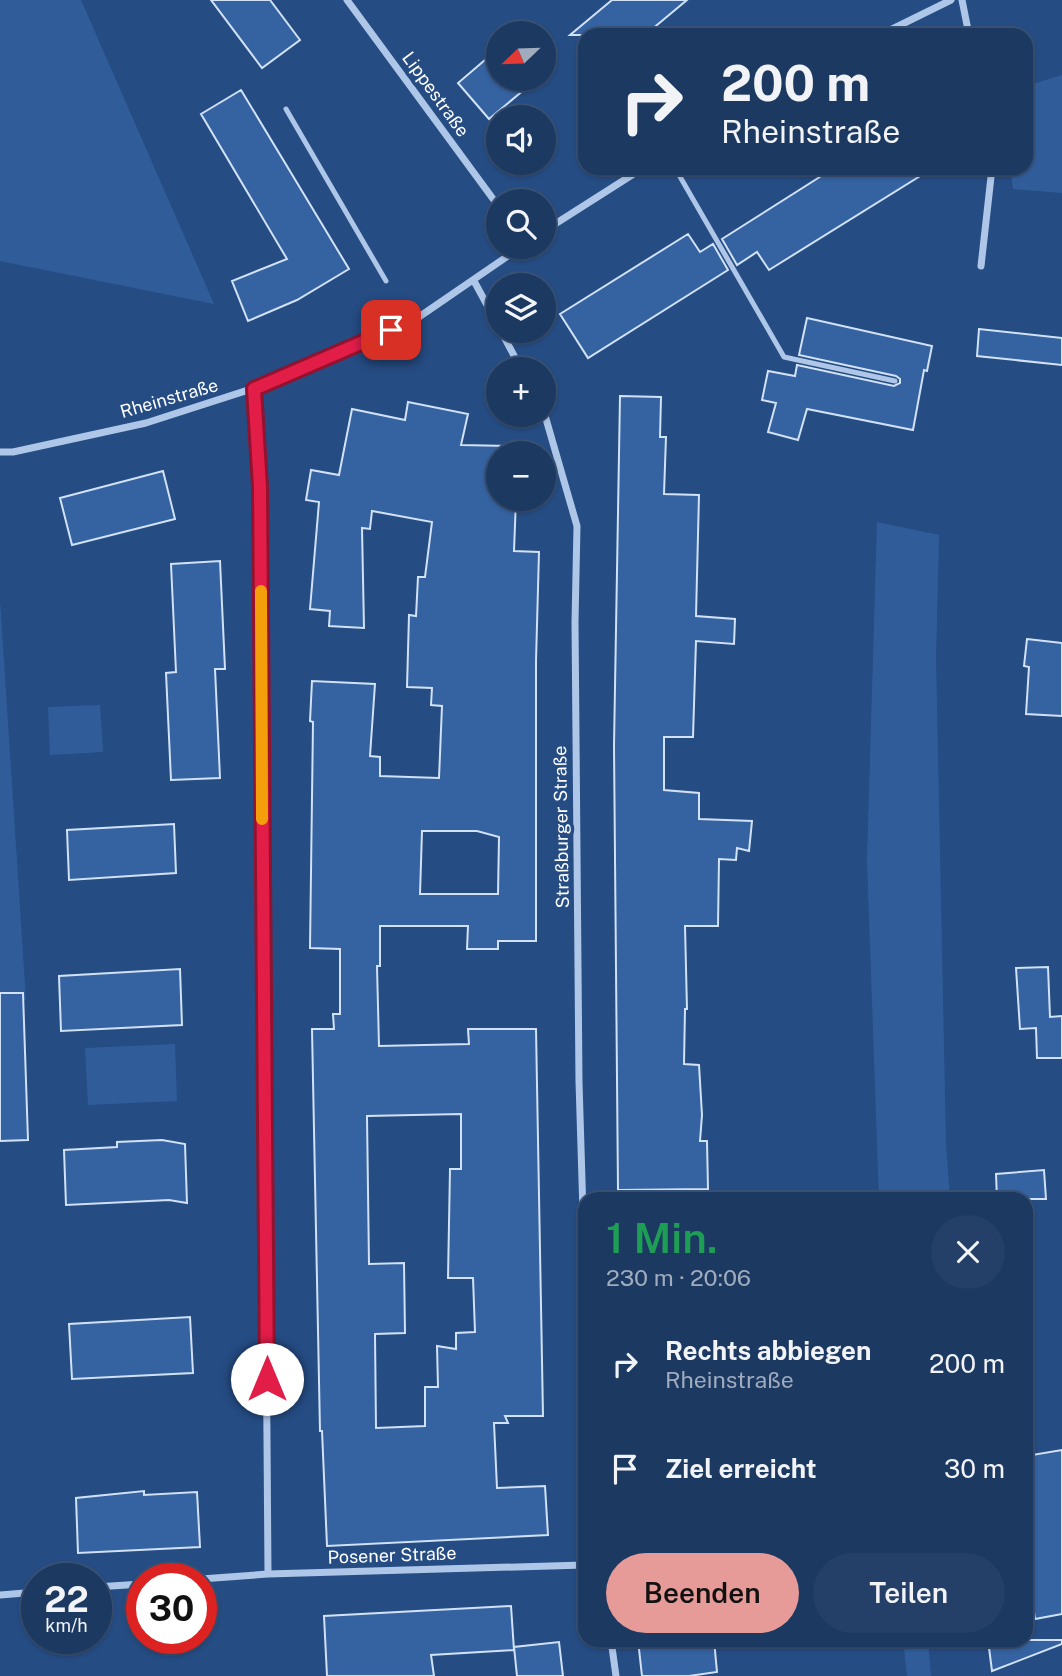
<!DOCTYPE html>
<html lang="de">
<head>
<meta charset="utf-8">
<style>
  :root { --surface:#1c3962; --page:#254068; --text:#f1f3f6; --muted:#a0acbe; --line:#3a5377; --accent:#e69b98 }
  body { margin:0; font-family:"Public Sans",sans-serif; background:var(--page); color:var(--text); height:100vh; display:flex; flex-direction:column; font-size:26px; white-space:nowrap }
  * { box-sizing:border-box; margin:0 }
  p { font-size:23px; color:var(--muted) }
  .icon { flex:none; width:38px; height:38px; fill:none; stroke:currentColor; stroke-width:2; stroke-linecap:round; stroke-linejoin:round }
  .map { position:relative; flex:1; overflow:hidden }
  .sheet { position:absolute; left:578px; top:1192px; width:455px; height:455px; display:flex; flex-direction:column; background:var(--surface); border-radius:21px; box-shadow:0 2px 5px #0004,0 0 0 2px var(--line) }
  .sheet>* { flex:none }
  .hud { position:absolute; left:578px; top:28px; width:455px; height:147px; border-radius:21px; box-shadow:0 2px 5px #0004,0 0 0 2px var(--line); background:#1c3962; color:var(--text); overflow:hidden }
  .needle { width:46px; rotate:247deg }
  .tools { position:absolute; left:486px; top:21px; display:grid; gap:14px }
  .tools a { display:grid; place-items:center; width:70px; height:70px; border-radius:50%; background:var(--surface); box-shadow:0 2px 5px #0004,0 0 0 2px var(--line); font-size:35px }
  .speed { position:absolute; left:21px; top:1563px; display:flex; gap:14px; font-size:35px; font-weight:700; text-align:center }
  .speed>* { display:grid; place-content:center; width:91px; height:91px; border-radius:50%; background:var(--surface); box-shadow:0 2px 5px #0004,0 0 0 2px var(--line); line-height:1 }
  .speed small { font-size:18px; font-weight:400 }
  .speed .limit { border:10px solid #d22; background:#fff; color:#111 }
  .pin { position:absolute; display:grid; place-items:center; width:60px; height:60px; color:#fff; margin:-30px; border-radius:14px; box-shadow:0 4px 10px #0006 }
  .me { position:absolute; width:77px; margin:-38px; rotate:0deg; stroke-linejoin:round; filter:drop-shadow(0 0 5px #0008) }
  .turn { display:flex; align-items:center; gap:24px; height:147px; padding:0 28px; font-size:32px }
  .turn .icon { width:91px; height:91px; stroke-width:2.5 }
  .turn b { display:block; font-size:49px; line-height:60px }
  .round { display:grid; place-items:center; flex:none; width:74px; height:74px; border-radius:37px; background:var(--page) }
  .headline { display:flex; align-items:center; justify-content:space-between; height:119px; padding:0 28px }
  h1 { font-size:42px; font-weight:600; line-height:52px; color:#1e9e55 }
  .cta { display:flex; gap:14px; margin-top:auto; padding:14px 28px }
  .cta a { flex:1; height:80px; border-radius:42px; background:var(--accent); color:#111; font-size:28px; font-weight:600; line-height:80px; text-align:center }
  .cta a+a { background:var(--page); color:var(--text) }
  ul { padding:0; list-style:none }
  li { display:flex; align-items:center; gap:21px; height:105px; padding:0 28px }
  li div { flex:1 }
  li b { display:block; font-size:26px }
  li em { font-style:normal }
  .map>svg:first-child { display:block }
  .green { fill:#305d9a }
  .building { fill:#3562a0; stroke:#d1e1f6; stroke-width:2; fill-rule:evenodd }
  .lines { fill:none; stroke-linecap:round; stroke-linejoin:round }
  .service { stroke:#aec6e7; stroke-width:5 }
  .minor { stroke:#aec6e7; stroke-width:7 }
  .route-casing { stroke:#92132f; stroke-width:18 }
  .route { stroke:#e11d48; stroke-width:12 }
  .slow { stroke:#f59e0b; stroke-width:12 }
  .labels { text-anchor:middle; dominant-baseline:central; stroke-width:7; stroke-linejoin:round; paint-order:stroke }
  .street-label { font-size:18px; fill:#fff; stroke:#254c83 }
</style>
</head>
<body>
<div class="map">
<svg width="1062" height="1676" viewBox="0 0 1062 1676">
  <rect width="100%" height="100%" fill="#254c83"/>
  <path class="green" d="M0,0H81L214,304L0,261Z
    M1062,75V193L1013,189L1010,168H1026V86Z
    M877,522L939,535L936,658L946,1144L950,1199H879L867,860Z
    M0,600L26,1000L0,1003Z
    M100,705L103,752L50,755L48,707Z
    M175,1044L177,1101L88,1105L85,1048Z
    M903,1640H928L931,1676H907Z"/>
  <path class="building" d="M211,0H270L300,40L262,68Z
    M612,0H687L645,35H570Z
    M499,48V79H537L489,119L458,83Z
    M241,90L349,269L297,300L248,321L232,281L287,259L201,114Z
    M834,168H933L769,270L757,252L737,265L722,239Z
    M688,234L700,252L713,244L728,270L588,358L560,314Z
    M807,318L932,346L927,371L924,370L913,430L807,409L798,440L768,432L776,403L762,400L768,371L795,376L797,365L894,386L900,383V379L896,376L799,355Z
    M979,329L1062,338V365L977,356Z
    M620,396L661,397L660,437H666L664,494L699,495L696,616L735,619L734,644L696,641L693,737H664V790L699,793V819L752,821L749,851L737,848L736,860L719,859L718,926H685L687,1009H685L684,1064L699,1065L702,1115L700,1141H707L708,1189L618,1190L614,746Z
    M408,402L468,414L461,445L515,446V453H499V499H516L514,551L539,552L536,661V941H498V949H467L468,926H380V966H377L379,1046L469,1044L468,1029H536L543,1416H505L508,1423H494L497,1488L545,1486L548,1535L327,1546L322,1431H320L312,1029H334L333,1014H340V949L310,948L313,722L310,721L312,681L375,684L370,756L380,757V776L439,778L442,706L431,705L432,688L407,687L409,615L416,616L418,577H425L432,522L372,511L370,529L362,528L364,628L329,626L330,611L310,609L319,502L306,500L311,470L339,475L352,409L405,420ZM422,831H477L499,837L498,894H420ZM461,1114V1169H450L448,1278H473L475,1332L456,1333V1349L437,1346L438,1387H425V1426L376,1428L375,1334L405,1333L404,1263L369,1264L367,1116Z
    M163,471L175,519L72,545L60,498Z
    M220,561L225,669H215L220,778L171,780L166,673L176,672L171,564Z
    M1027,639L1062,643V716L1026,714L1029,667L1024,666Z
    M174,824L176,873L69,880L67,830Z
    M1048,967L1050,1017L1062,1016V1058H1037L1036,1028L1020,1029L1016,968Z
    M180,969L182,1025L61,1031L59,976Z
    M0,993H23L28,1140L0,1141Z
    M162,1140L185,1144L187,1203L169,1200L66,1205L64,1150L117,1147V1142Z
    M1044,1170L1046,1199H997L996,1174Z
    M190,1317L193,1373L72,1379L69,1324Z
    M1062,1450V1614L1035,1619L1026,1559V1456Z
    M144,1491V1495L197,1492L200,1547L78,1553L76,1498Z
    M511,1606L514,1650L431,1655L434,1676H327L324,1616Z
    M638,1640H714L717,1672L689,1676H642Z
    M988,1640H1062V1644L992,1671Z
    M559,1642L563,1676H517L514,1647Z"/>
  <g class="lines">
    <path class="service" d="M286,109L386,281
      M675,168L784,357L895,381"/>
    <path class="minor" d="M347,0L499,207
      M962,0L969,35
      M880,35L951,0
      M544,231L643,168
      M981,266L992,168
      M474,281L499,327
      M501,331L521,369
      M254,389L260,487L268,1574
      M544,412L577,526L575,622L579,1082L584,1246
      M0,452H13L146,423L267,384L416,319L521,247
      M201,1579L268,1574L584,1565
      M96,1587L142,1584
      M0,1595L37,1592
      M611,1640L616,1676"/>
  </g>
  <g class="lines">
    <g class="route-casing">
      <path id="route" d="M267,1379L260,487L254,389L391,330"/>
    </g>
    <use href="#route" class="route"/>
    <path class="slow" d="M261,591L262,819"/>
  </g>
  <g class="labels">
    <g class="street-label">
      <text transform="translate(436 94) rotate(54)">Lippestraße</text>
      <text transform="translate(169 398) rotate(-16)">Rheinstraße</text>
      <text transform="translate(561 827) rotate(-91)">Straßburger Straße</text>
      <text transform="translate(392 1555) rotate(-2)">Posener Straße</text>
    </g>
  </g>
</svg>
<div class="tools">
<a><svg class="needle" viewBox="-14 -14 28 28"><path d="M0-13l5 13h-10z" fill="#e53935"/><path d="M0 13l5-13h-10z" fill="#a0acbe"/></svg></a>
<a><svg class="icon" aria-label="sound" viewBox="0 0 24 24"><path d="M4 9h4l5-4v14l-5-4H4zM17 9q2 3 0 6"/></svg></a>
<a><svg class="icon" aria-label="search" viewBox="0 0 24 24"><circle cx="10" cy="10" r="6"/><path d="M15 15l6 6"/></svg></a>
<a><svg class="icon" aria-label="layers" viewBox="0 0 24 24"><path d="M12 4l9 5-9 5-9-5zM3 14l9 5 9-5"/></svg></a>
<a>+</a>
<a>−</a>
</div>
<div class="speed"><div>22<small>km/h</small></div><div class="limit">30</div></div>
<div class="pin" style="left:391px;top:330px;background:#d93025"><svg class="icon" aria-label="arrive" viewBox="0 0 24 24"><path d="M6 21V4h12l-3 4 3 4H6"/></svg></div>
<svg class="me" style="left:267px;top:1379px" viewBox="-20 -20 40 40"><circle r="19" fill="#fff"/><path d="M0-13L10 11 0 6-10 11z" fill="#e11d48"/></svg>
<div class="hud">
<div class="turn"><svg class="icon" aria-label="right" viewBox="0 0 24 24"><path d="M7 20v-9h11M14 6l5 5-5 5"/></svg><div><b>200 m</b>Rheinstraße</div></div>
</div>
<section class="sheet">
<div class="headline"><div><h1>1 Min.</h1><p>230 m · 20:06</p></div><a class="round"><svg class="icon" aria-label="close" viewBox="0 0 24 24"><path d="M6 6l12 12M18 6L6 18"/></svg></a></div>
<ul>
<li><svg class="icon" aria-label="right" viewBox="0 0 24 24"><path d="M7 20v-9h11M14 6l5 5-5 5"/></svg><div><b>Rechts abbiegen</b><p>Rheinstraße</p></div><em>200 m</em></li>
<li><svg class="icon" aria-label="arrive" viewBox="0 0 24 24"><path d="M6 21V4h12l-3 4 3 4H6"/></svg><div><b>Ziel erreicht</b></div><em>30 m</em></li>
</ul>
<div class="cta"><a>Beenden</a><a>Teilen</a></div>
</section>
</div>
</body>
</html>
